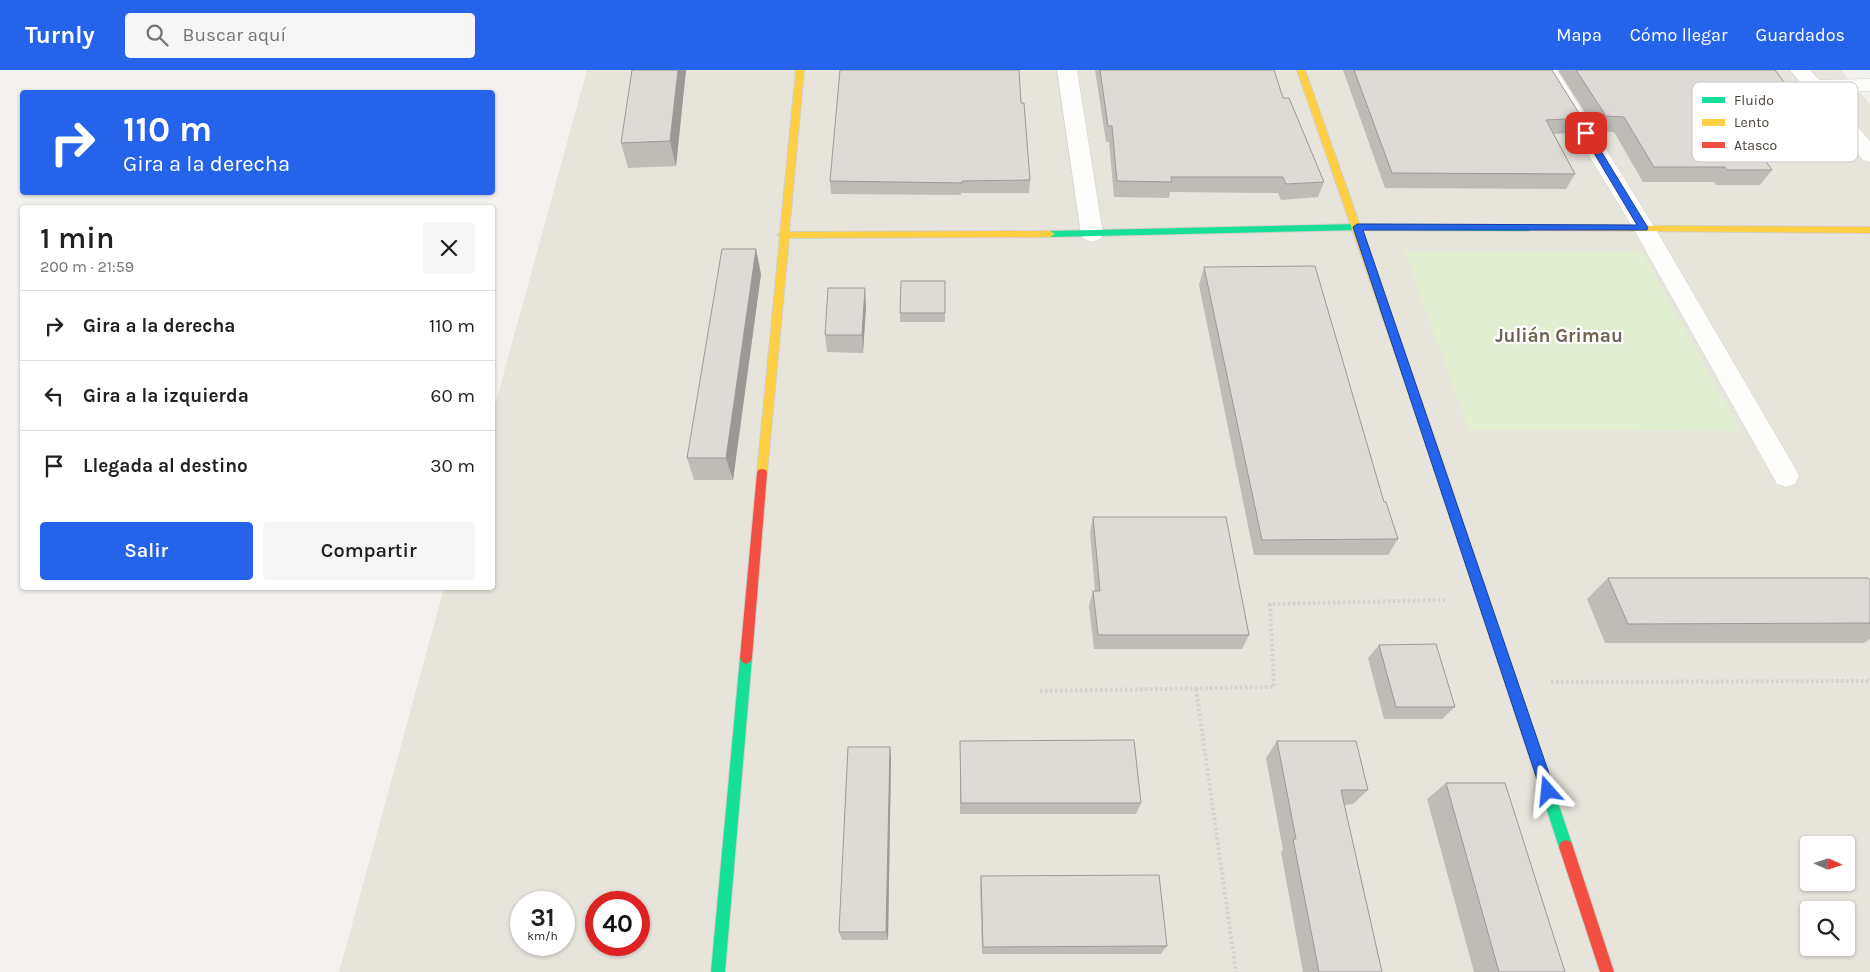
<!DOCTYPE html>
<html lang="es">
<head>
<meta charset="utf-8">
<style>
  :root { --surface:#fff; --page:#f6f6f6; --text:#202124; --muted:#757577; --line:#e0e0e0; --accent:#2563eb }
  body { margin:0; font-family:Karla,sans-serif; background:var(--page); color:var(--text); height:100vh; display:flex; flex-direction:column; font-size:19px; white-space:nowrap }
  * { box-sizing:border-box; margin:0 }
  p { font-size:16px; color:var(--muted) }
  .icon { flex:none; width:28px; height:28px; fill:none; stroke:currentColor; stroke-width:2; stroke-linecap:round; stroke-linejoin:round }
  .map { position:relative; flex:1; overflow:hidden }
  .sheet { position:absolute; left:20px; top:135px; width:475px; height:385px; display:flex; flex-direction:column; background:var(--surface); border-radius:5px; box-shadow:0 1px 4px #0004 }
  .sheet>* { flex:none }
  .banner { position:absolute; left:20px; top:20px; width:475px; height:105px; border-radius:5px; box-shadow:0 1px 4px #0004; background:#2563eb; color:#fff; overflow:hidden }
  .needle { width:32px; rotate:93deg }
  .buttons { position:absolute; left:1800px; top:766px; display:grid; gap:10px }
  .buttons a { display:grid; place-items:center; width:55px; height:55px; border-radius:5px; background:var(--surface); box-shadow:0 1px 4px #0004; font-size:25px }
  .speed { position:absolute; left:510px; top:821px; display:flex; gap:10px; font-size:25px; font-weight:700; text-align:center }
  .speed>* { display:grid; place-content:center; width:65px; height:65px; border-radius:50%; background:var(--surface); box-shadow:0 1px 4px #0004; line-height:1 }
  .speed small { font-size:12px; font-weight:400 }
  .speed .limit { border:8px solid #d22; background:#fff; color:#111 }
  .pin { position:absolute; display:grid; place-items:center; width:42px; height:42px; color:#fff; margin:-21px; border-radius:10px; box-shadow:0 2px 8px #0006 }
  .me { position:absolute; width:55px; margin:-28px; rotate:342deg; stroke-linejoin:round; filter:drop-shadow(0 0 4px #0008) }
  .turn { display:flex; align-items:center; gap:18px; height:105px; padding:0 20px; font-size:22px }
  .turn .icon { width:65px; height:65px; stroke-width:2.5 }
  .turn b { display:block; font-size:35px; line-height:42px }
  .round { display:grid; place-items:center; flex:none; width:52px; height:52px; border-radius:5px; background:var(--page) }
  .headline { display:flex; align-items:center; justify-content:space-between; height:85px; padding:0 20px }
  h1 { font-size:30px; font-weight:600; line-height:38px }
  .action { display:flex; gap:10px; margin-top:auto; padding:10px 20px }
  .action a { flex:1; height:58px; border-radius:5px; background:var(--accent); color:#fff; font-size:20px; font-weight:600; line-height:58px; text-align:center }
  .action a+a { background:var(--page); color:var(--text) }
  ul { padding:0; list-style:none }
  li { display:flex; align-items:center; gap:15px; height:70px; padding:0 20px; border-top:1px solid var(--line) }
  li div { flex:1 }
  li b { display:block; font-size:19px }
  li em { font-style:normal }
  header { display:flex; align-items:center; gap:30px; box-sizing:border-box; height:70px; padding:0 25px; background:var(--accent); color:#fff }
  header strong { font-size:24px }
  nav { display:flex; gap:28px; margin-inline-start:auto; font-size:18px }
  .search { width:350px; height:45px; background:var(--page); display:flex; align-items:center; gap:12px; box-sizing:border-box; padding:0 18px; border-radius:5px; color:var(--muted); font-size:19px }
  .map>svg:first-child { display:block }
  .residential { fill:#e7e4dc; fill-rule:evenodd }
  .green { fill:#e1eecf }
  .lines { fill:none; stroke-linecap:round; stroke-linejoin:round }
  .street-casing { stroke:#d2d0cb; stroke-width:1 }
  .fast-casing { stroke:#d3cfc5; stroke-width:2 }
  .slow-casing { stroke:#d3cfc5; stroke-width:2 }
  .jam-casing { stroke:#d3cfc5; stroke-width:2 }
  .path { stroke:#d3d2cc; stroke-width:4; stroke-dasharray:2.5 2.5; stroke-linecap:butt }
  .street { fill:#fdfdfc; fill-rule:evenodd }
  .fast { fill:#16e098; fill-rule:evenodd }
  .slow { fill:#ffcf43; fill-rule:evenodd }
  .jam { fill:#f24e42; fill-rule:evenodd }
  .wall { fill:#bfbcb8 }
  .shaded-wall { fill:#9b9996 }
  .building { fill:#dedbd6; stroke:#9b9996 }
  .route { fill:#2563eb; stroke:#184099 }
  .labels { text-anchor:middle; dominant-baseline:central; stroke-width:4.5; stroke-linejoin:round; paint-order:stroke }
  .quarter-label { font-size:19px; font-weight:bold; fill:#6e6250; stroke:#fff }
  .key { fill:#fff; stroke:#c9c7c4; stroke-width:1 }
  .key-label { font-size:14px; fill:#4b4439 }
</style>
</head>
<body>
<header>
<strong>Turnly</strong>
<div class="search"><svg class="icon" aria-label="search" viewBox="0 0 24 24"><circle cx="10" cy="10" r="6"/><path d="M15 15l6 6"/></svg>Buscar aquí</div>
<nav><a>Mapa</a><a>Cómo llegar</a><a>Guardados</a></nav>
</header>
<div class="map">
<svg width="1870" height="902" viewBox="0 0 1870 902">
  <rect width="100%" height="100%" fill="#f4f2ee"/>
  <path class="residential" d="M587,0H1841L1870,34V902H339L444,518H492L493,342ZM1809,775H1846V812H1809ZM521,832H564V875H521ZM596,832H639V875H596ZM1809,840H1846V878H1809Z"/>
  <path class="green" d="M1404,181L1642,182L1741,361L1469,360Z"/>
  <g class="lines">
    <g class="street-casing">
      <path id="street" d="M1057,0H1077L1103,164L1100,169L1092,172L1084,169L1081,164Z
        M1537,0H1557L1655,158L1795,398L1799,406L1795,414L1786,417L1777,414L1633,158Z
        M1790,0H1810L1819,10L1870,9V21L1828,22L1870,71V92L1863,90Z"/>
    </g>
    <g class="fast-casing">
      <path id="fast" d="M1357,154L1528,155L1533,158L1528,161L1357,160L1050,167L1045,164L1050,161Z
        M1434,377L1439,381L1573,777L1571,782L1566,784L1561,782L1559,777L1429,381Z
        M746,582L750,584L752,588L725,902H711L740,588L742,584Z"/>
    </g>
    <g class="slow-casing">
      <path id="slow" d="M796,0H804L789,162L1050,161L1055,164L1050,167L789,168L767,403L766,406H758L757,403L780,167L778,165L780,163Z
        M1297,0H1305L1389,237L1387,239L1384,240L1379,237Z
        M1528,155L1870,157V163L1525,160V156Z"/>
    </g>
    <g class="jam-casing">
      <path id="jam" d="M1384,234L1389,237L1439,381L1438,384H1430L1429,381L1379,237Z
        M762,399L766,400L767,403L752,588L750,592L746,594L742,592L740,588L757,403L758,400Z
        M1566,770L1571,772L1573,777L1614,902H1600L1559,777L1561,772Z"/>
    </g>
    <path class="path" d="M1551,612L1870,611
      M1196,619L1236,902
      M1040,621L1274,617L1270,534L1445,530"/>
    <use href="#street" class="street"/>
    <use href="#fast" class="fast"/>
    <use href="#slow" class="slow"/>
    <use href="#jam" class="jam"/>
  </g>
  <path class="wall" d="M686,0L676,96L628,98L621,73Z
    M1095,0H1274L1283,28L1324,112L1318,127L1281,130L1278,123L1170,122L1169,128L1114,127L1109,72H1106Z
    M1343,0H1552L1582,48L1573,63L1554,64L1575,104L1566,119L1385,118Z
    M1558,0H1775L1826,68L1814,83H1760L1772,100L1760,115H1716L1714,112H1643L1614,62L1597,61Z
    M1021,33L1030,110L1029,123H961V125L831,124L830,111Z
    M1204,197L1384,432L1398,469L1388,485H1254L1199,215Z
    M761,204L733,410H694L687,388Z
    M945,211V252H900V243Z
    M866,236L863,283L827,282L825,265Z
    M1093,447L1249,565L1242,579H1094L1089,536L1093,521H1095L1090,462Z
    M1608,508L1870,510V569L1864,573H1605L1587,529Z
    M1379,575L1455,637L1442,649H1384L1368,588Z
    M960,671L1141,733L1136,744H960Z
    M1277,671L1368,720L1353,734L1344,735L1382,902H1303L1281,782L1283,780L1266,688Z
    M890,677L891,689L888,870H842L839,862Z
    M1446,713L1565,902H1474L1427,729Z
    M981,806L1167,876L1161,884H982L980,815Z"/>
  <path class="shaded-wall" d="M678,0H686L676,96L670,71Z
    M756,179L761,204L733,410L726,388Z
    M865,218L866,236L863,283L862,265Z
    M890,677L891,689L888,870L886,862Z"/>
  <path class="building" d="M632,0H678L670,71L621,73Z
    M840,0H1019L1021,33H1024L1030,110L962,111V113L830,111Z
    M1100,0H1274L1283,28H1289L1324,112L1286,114L1283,107H1171L1172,112L1117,111L1112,56H1108Z
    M1354,0H1552L1582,48L1546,50L1575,104L1392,103Z
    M1576,0H1775L1826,68H1749L1772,100H1727L1725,97H1654L1624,47L1606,46Z
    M722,179H756L726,388H687Z
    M1315,196L1384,432H1386L1398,469L1262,470L1204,197Z
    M901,211H945V243H900Z
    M828,218H865L862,265H825Z
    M1093,447H1226L1249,565H1098L1093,521H1100Z
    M1608,508H1868L1870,510V553L1628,554Z
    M1436,574L1455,637H1396L1379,575Z
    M1134,670L1141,733H961L960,671Z
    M1277,671H1356L1368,720H1341L1382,902H1319L1293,769H1296Z
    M848,677H890L886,862H839Z
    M1446,713H1505L1565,902H1499Z
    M1159,805L1167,876L983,877L981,806Z"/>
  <path class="route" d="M1583,61L1590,63L1648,158L1647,160H1363L1555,721L1553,725L1548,727L1543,725L1541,721L1353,157L1357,154L1637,155L1582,63Z"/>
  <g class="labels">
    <g class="quarter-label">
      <text x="1559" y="266">Julián Grimau</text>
    </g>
  </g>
  <rect x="1692" y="12" width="166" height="80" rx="8" class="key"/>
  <rect x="1702" y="27" width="23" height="6" fill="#16e098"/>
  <rect x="1702" y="49" width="23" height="7" fill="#ffcf43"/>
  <rect x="1702" y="72" width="23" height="6" fill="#f24e42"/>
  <g class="key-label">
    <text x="1734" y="35">Fluido</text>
    <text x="1734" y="57">Lento</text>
    <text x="1734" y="80">Atasco</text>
  </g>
</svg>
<div class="buttons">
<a><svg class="needle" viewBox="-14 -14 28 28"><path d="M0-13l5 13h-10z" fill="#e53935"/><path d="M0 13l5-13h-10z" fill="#757577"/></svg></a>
<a><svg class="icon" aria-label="search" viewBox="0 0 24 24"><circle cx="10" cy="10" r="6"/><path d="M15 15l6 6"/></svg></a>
</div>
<div class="speed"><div>31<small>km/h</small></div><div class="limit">40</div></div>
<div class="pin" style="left:1586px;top:63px;background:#d93025"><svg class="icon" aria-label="arrive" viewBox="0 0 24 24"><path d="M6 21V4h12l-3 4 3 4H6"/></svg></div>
<svg class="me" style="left:1548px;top:721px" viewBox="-20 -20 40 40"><path d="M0-17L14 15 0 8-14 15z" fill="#2563eb" stroke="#fff" stroke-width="4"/></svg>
<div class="banner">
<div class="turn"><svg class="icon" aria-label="right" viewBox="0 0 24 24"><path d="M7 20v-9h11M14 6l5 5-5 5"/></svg><div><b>110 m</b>Gira a la derecha</div></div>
</div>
<section class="sheet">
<div class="headline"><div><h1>1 min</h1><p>200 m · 21:59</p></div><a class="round"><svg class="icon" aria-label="close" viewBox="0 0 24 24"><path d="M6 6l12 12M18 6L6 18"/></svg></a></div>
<ul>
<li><svg class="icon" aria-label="right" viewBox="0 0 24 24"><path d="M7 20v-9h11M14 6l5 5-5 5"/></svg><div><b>Gira a la derecha</b></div><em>110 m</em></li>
<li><svg class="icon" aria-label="left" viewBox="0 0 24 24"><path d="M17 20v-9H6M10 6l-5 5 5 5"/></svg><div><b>Gira a la izquierda</b></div><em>60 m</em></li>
<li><svg class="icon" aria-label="arrive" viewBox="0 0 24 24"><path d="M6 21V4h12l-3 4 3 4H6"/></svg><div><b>Llegada al destino</b></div><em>30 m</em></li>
</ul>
<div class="action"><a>Salir</a><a>Compartir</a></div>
</section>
</div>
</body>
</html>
